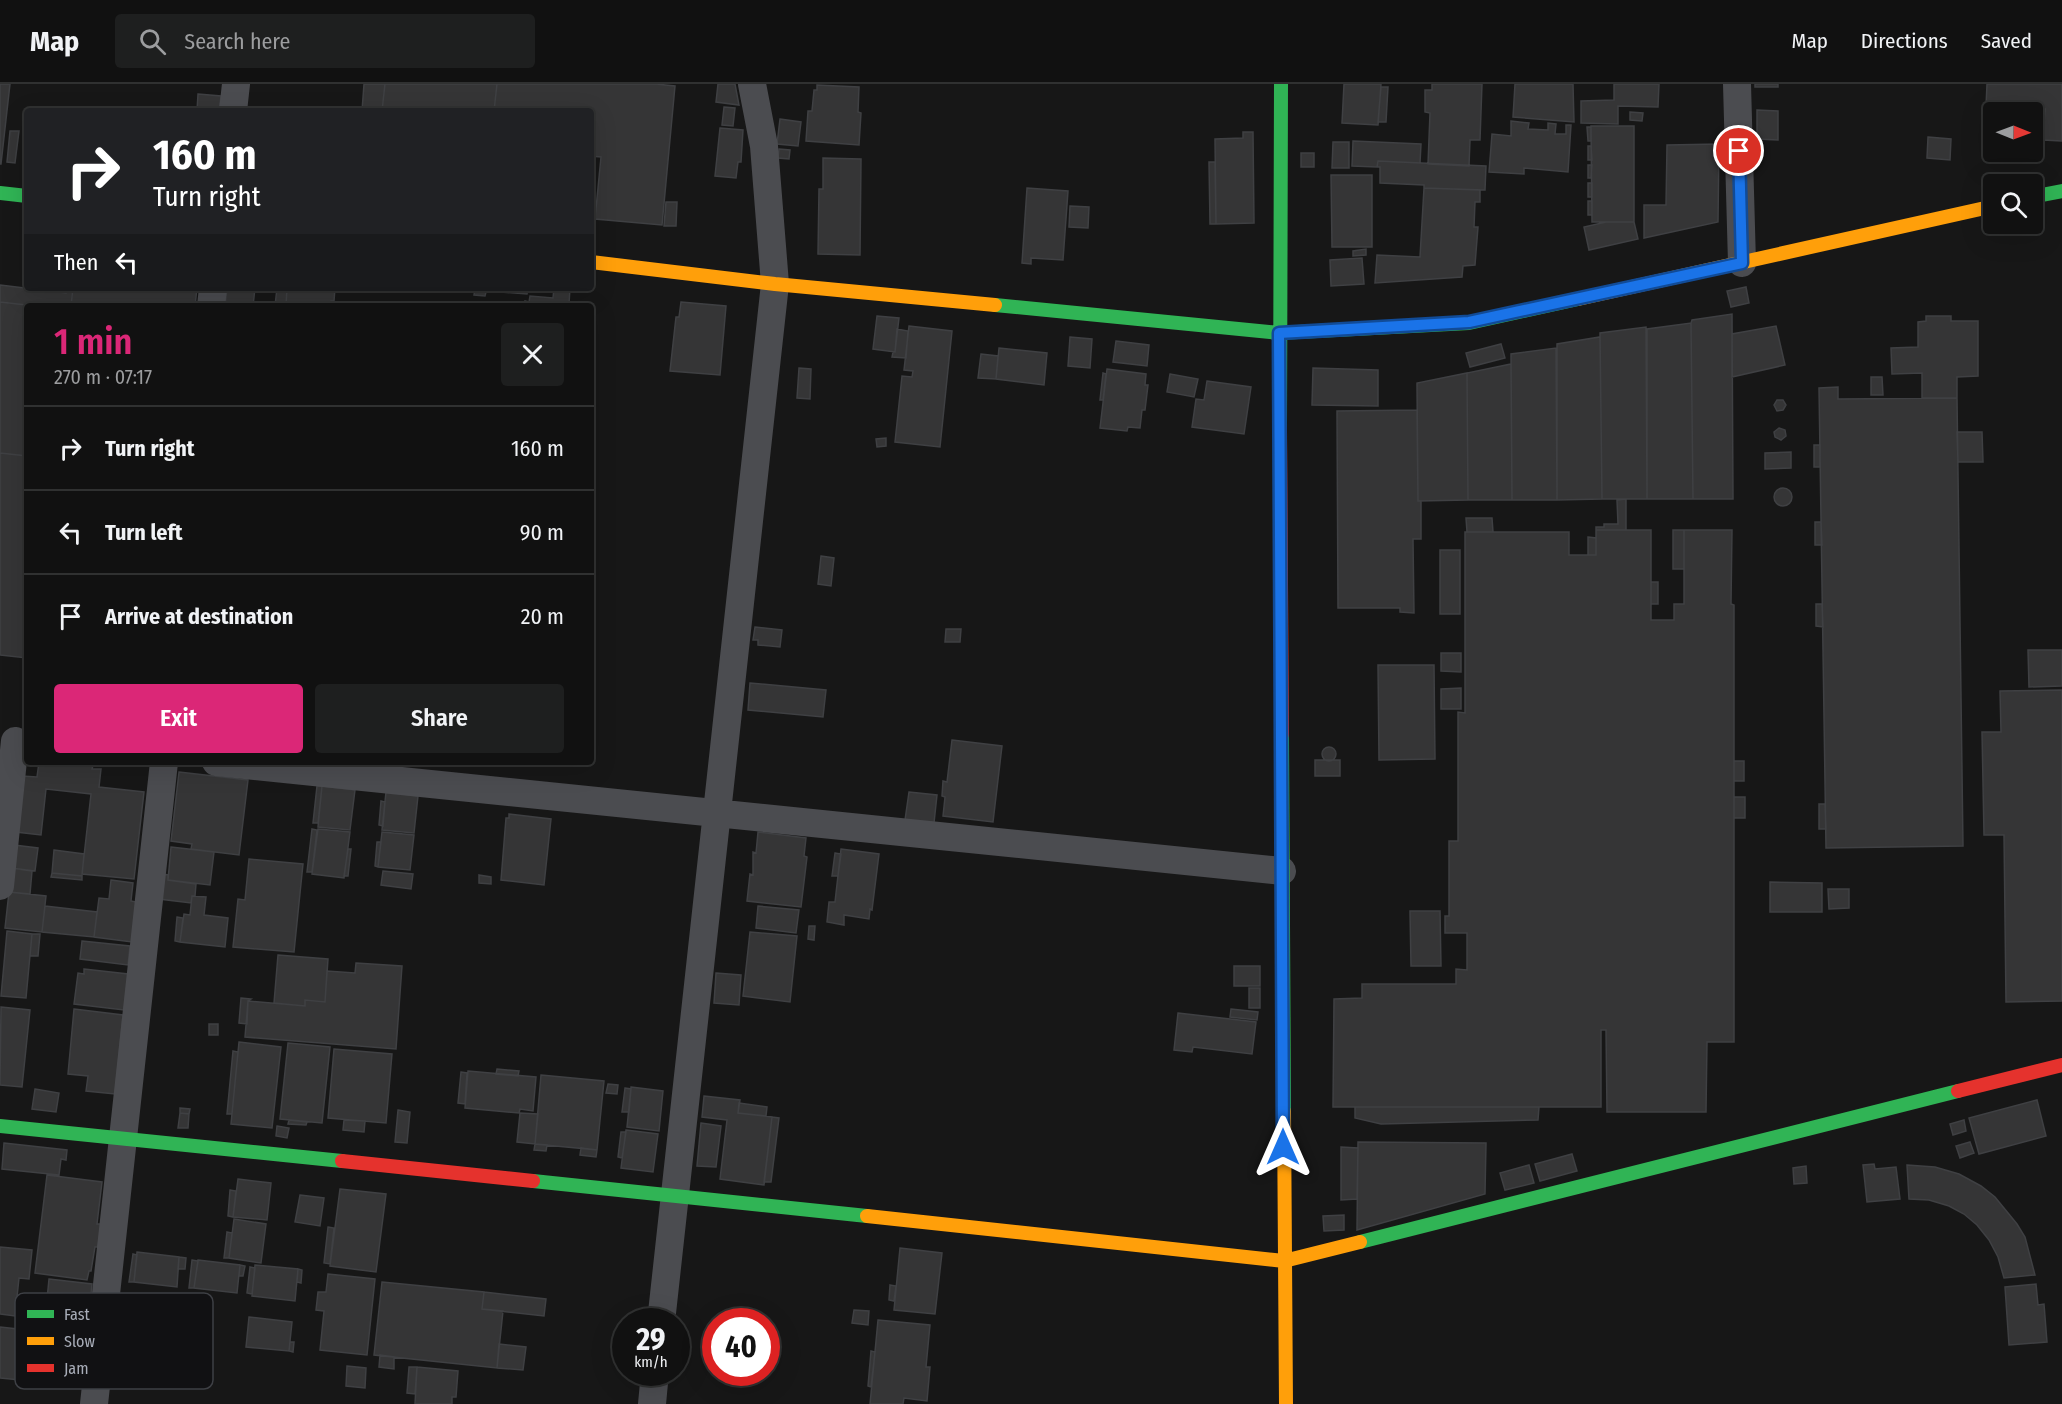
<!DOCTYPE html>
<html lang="en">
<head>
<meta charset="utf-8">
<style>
  :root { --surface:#111; --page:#1e1f1f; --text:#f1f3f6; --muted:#9c9d9f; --line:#303131; --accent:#db2777 }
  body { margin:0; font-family:"Fira Sans Condensed",sans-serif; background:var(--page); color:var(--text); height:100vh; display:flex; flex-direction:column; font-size:22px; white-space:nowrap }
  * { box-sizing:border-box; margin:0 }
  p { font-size:20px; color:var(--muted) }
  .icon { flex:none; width:33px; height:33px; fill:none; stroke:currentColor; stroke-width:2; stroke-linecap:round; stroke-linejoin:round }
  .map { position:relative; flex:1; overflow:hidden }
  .panel { position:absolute; left:24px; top:219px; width:570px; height:462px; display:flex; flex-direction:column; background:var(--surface); border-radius:6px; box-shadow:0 6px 24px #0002,0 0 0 2px var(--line) }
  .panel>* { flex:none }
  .top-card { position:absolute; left:24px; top:24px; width:570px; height:183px; border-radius:6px; box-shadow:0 6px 24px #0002,0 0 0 2px var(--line); background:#202124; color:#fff; overflow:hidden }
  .needle { width:39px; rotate:91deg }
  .fabs { position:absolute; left:1983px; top:18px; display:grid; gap:12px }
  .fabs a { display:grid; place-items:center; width:60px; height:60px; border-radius:6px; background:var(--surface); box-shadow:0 6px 24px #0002,0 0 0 2px var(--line); font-size:30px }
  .speed { position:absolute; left:612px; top:1224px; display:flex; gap:12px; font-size:30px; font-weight:700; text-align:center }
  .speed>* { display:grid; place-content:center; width:78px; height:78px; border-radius:50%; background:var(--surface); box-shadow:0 6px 24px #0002,0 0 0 2px var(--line); line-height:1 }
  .speed small { font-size:15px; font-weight:400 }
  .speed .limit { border:9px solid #d22; background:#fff; color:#111 }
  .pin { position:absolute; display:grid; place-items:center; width:51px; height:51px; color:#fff; margin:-26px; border:3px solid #fff; border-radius:50%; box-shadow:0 2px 6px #0007 }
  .me { position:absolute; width:66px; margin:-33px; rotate:0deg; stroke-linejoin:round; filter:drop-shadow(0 0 4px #0008) }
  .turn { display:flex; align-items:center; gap:21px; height:126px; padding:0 30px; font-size:27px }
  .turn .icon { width:78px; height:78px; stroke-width:2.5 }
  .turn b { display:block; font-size:42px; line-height:51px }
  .then { display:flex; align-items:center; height:57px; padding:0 30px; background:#0003; gap:12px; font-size:22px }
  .round { display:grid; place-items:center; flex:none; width:63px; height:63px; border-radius:6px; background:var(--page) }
  .headline { display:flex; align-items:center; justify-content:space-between; height:102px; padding:0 30px }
  h1 { font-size:36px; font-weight:600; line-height:45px; color:var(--accent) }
  .cta { display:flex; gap:12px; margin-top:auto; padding:12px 30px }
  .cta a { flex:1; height:69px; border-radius:6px; background:var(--accent); color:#fff; font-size:24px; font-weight:600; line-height:69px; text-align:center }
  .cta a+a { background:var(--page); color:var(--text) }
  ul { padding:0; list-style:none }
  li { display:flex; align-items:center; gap:18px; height:84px; padding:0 30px; border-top:2px solid var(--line) }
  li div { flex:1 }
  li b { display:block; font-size:22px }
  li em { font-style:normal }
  header { display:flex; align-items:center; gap:36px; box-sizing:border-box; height:84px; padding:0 30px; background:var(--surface); border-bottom:2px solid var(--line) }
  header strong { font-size:28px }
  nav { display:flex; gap:33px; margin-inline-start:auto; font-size:21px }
  .search { width:420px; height:54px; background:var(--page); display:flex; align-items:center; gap:15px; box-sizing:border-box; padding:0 21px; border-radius:6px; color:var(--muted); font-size:22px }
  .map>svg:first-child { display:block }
  .building { fill:#353536; stroke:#3f4043; stroke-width:1.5 }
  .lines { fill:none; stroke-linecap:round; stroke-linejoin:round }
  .street { stroke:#4b4c50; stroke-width:28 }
  .fast { stroke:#30b455; stroke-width:14 }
  .slow { stroke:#ff9f0a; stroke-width:14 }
  .jam { stroke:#e5322d; stroke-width:14 }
  .route-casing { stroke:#114b97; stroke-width:15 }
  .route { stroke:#1a73e8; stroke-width:10 }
  .key { fill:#111113; stroke:#3e4045; stroke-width:1.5 }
  .key-label { font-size:16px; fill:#a8adb8 }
</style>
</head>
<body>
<header>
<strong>Map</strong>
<div class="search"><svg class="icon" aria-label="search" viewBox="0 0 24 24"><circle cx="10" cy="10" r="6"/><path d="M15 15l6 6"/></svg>Search here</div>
<nav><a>Map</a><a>Directions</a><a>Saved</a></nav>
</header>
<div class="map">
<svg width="2062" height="1320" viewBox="0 0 2062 1320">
  <rect width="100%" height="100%" fill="#171717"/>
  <path class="building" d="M0,0H10L1,80H0Z
    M364,0H385L382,27H362Z
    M385,0H497L494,27H382Z
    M497,0H656L675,2L662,141L595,135L601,73L591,72V27H494Z
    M718,0H735L739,21L716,18Z
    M1344,0H1381L1378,41L1342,39Z
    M1432,0H1482L1480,56H1470L1469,82L1428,80L1430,29L1425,28V6H1432Z
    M1515,0H1573L1574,38L1513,33Z
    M1614,0H1659L1658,23L1618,22V40L1581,39V17L1614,16Z
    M1755,0H1778V3H1755Z
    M1987,0H2062V57L2043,56L2045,25H2038L2037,48H2032V28H1994V46H1985Z
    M817,1L859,3L858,28L861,29L859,61L806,57L808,27H812L814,6H817Z
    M1381,3H1388L1386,38H1378Z
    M198,10L221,12L219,27H197Z
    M724,23L735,24L733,42L722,41Z
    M1757,26L1778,27V56L1757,55Z
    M1630,28L1643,29L1642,37L1630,36Z
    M780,35L801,38L798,62L777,60Z
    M1511,37L1529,39L1528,45L1548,46V39L1556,40L1555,50H1566V41H1571L1568,88L1524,84V90L1489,88L1492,50L1511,52Z
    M1591,42H1634V138H1592Z
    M1587,43H1591V57H1588Z
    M720,44L743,46L741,78H738L736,94L715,92Z
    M10,47H19L15,79L7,78Z
    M1243,48H1253L1254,139L1216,140L1215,55L1243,54Z
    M1928,53L1951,55L1950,76L1927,74Z
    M1353,57L1421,60L1420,79L1378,77L1377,83L1352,82Z
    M1333,58H1349V84H1332Z
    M1719,60L1718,138L1644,154V121H1666L1667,61Z
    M1588,62H1591L1592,76H1588Z
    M779,65L790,66L789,75L778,74Z
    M1301,69H1314V83H1301Z
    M823,74L861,75L860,171L818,170L819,105H823Z
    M1378,77L1486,82L1485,106L1424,104V101L1380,99V83H1377Z
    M1209,78H1215L1216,140H1210Z
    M1588,81H1592L1591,94H1588Z
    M1331,91H1372V163H1332Z
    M1588,99H1592V113H1588Z
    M1027,104L1068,107L1063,176L1031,174V180L1022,179Z
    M1424,104L1480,106V118H1475L1474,143H1478L1475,181L1463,182L1462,193L1375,199L1377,171L1420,173Z
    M1588,117H1592V131H1588Z
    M666,118H677L676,142H664Z
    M1070,122L1089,123L1088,144L1069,143Z
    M1606,138H1634L1638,155L1589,166L1584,143Z
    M1366,165V171L1353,172V167Z
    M1362,174L1364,200L1331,202L1330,176Z
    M0,201L66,209V204H73L71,222H35L0,218Z
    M1746,203L1749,219L1731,223L1727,207Z
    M73,204H197L195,222H71Z
    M227,204H255L253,222H225Z
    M277,204H287L286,222H275Z
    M287,204H335L334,217H331L330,222H286Z
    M475,204H487L485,212L474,211Z
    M501,204H528L527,210L501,208Z
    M554,204H570L569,220L584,222H524L525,217L529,218L530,212L553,214Z
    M0,218L35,222H27V372L0,369Z
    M681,218L726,222L720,291L670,287L676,233H679Z
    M1732,230L1733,415H1693L1691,239L1692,236Z
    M877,232L899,234L895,268L873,265Z
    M1926,232H1951V237H1978V292L1957,293V314H1922V289L1892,290L1891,264L1918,263V238L1926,237Z
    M1691,239L1693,415H1647V245Z
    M909,242L952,247L940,363L895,358L902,292L912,293L913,287L904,286Z
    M1776,242L1785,281L1732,293V250Z
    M1646,243L1647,415H1602L1600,249Z
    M897,245L908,247L906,274L892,273L893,268H895Z
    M1070,253L1092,255L1090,284L1068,282Z
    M1600,253L1602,415L1557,416V260Z
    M1116,257L1149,261L1147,282L1113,278Z
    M1501,260L1505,274L1470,283L1466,269Z
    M999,264L1047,269L1044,301L996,295Z
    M1556,264L1557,416H1512L1511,270Z
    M981,270L998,272L996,295L978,294Z
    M1511,280L1512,416H1468L1467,289Z
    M799,284L811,285L810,315L797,314Z
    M1313,284L1378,286V322L1312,321Z
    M1107,285L1146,290L1145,301H1148L1145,326H1142L1140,344L1128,343L1127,347L1100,344Z
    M1103,289L1106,290L1103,316H1100Z
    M1467,289L1468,416L1418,417L1417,299Z
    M1170,290L1198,295L1194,313L1167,308Z
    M1871,293H1882L1883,311H1871Z
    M1207,297L1251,303L1244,350L1192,343L1196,315L1204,316Z
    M1838,303V315L1957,314L1963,762L1826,764L1819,304Z
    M1777,316H1783L1786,321L1783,326L1777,327L1774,321Z
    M1417,326L1418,417H1421V455H1413L1414,529L1400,528V524H1338L1337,327Z
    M1779,344L1785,346L1786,352L1781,356L1775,353L1774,348Z
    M1957,348H1982L1983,378H1958Z
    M886,354V362L877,363L876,355Z
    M1814,361H1820V383H1814Z
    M1791,368V384L1765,385V369Z
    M0,369L27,372V574L0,571Z
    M1774 413a9 9 0 1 1 18 0a9 9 0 1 1-18 0Z
    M1626,415V446H1596V443H1604V440H1618L1617,416Z
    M1466,434H1492L1493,448H1467Z
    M1815,438H1821L1822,461H1815Z
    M1596,446H1651V536H1674V520H1684V446H1732L1731,520L1734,521V958H1707L1706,1028H1607L1606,946H1601V1023H1333L1334,915L1362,914V900H1456V885L1467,886V849H1445V832H1449V757H1458V628L1465,629V448H1569V471H1596Z
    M1673,446H1684V485H1673Z
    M1588,453L1596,454V471H1588Z
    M1440,466H1460V530H1440Z
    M821,472L834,474L831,502L818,500Z
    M1651,498H1658V520H1651Z
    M1816,520H1822L1823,543L1816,542Z
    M755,543L782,546L780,563L758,561V556H753Z
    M946,545H961L960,558H945Z
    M2028,566H2062V602L2029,603Z
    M1441,569H1461V588L1441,587Z
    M1378,581H1434L1435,675L1379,676Z
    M750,599L826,606L823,633L748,626Z
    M1461,604V625H1441V605Z
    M2062,606V917L2006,918L2004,751H1984L1982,648H2001L2000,607Z
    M952,656L1002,662L993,738L943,732L945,713L942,712L943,697L947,698Z
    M1322 670a7 7 0 1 1 14 0a7 7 0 1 1-14 0Z
    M1315,676H1340V692H1315Z
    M1734,677H1744V697H1734Z
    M39,678H94L92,685H101L99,703L144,708L134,795L82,790L91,710L46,705L41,751L16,748L22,692L37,693Z
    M179,688L248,696L239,771L191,765L192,760L171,757Z
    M317,702H322L318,739H313Z
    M322,702L355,706L350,746L318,743Z
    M386,708L418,712L414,749L382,746Z
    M909,708L937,711L934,739L905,736Z
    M1734,713H1745V734H1734Z
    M381,717L385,718L383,742L379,741Z
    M1819,720H1825L1826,745H1819Z
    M509,730L551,735L544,801L501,796L506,734H509Z
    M312,745L317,746L312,788H307Z
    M318,745L350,748L344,794L312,790Z
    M382,748L414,751L410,786L378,783Z
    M758,748L806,754L804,772L807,773L801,823L747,817L750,790L753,791V768L756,769Z
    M377,758H381L378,783L375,782Z
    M14,761L38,764L35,787L11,784Z
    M171,763L214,768L210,801L168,796Z
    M348,765H351L348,792H344Z
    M841,765L879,770L872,826L870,825L869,835L844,831V841L827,838L829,818H835Z
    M54,766L84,770L82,792L52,789Z
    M835,769L841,770L838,792H832Z
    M249,775L303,780L294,868L233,863L238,815L245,816Z
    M11,784L32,787L30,810L9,808Z
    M383,787L413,790L411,805L381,801Z
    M52,789L82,792V796L51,793Z
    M162,790L168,791V796L196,800L195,812H192L191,819L159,815Z
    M479,791L491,793V800L479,799Z
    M111,796L133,799L131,817L136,818L132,858L94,853L99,814L109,815Z
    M1770,798L1822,799V828H1770Z
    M1828,805H1849V824L1829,825Z
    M9,808L46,812L42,848L5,844Z
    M192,812L206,813L204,831L228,834L225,863L180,858L184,830L190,831Z
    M45,822L97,828L94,853L42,848Z
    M758,822L799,826L796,849L756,844Z
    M1410,827H1440L1441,882H1411Z
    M177,833L183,834L180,858L175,857Z
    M809,842H815L814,856L808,855Z
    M7,847L32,850L26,914L1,912Z
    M750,848L797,852L790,918L743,912Z
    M32,850H40L38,872H30Z
    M82,857L130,862L128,881L80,875Z
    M278,871L328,875L325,918L305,916V922L274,919Z
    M356,879L402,882L396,965L245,953L248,917L305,922V916L325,918L327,887L355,889Z
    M1234,882H1260V902H1234Z
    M84,885L128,890L124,926L74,920L78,889L84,890Z
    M716,889L741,891L739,921L714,919Z
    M1249,904H1260V924H1249Z
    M241,914L251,915L248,917L247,940L239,939Z
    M1,923L30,926L22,1003L0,1001Z
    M74,925L123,931L115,1010L86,1007L88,992L68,990Z
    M1231,925L1258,928L1257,936L1230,933Z
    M1178,929L1256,938L1252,970L1193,963L1192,968L1174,966Z
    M209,940H218V951H209Z
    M239,958L281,963L272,1044L231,1040Z
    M288,959L330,963L322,1039L280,1035Z
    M334,965L392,970L386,1039L328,1034Z
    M233,967L238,968L232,1030H227Z
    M497,985L519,987L518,992L496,990Z
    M468,987L536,993L533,1027L520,1025L519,1029L465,1024Z
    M461,988L467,989L465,1020L458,1019Z
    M541,991L604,997L597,1066L535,1060Z
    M608,1000L618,1001L617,1010L606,1009Z
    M631,1003L663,1007L659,1047L627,1043Z
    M625,1004L631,1005L629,1028H622Z
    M35,1005L59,1009L56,1028L32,1025Z
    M704,1012L740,1016L738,1029L772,1033L764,1101L720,1095L727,1036L702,1033Z
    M2037,1016L2046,1052L1979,1070L1969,1034Z
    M739,1019L767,1023L766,1032L738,1029Z
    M1355,1023H1539L1538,1036L1381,1040L1355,1034Z
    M180,1024L190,1025L189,1030L180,1029Z
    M398,1026L410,1028L407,1059L395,1058Z
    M180,1029L189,1030L188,1044H178Z
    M520,1029L538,1030L535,1060L517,1058Z
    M772,1033L779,1034L771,1098H764Z
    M289,1036L307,1038L306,1041L288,1040Z
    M344,1036L365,1037L364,1048L343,1046Z
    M1964,1036L1966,1047L1953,1051L1950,1040Z
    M701,1039L721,1042L716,1083L697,1082Z
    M277,1042L289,1044L287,1054L276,1052Z
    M626,1046L658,1050L653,1088L621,1084Z
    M621,1048H626L622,1074L618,1073Z
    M1358,1058L1486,1059L1485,1110L1357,1146Z
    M1970,1058L1974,1069L1960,1074L1956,1062Z
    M4,1059L67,1066L66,1076L61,1075L59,1091L2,1085Z
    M535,1060L547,1061L546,1067L534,1066Z
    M1341,1063L1358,1064L1357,1115L1341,1116Z
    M581,1064L597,1066L596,1073L580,1071Z
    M1572,1070L1577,1087L1540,1097L1535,1080Z
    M1874,1080L1875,1085L1896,1083L1900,1115L1867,1118L1863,1081Z
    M1529,1081L1534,1099L1505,1106L1500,1089Z
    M1907,1081L1935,1083L1959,1090L1981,1102L1995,1113L2017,1140L2025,1153L2035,1191L2004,1194L1998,1173L1989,1156L1977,1141L1964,1130L1949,1122L1929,1116L1909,1115Z
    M1806,1082L1807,1099L1794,1100L1793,1084Z
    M47,1091L102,1098L97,1140H101L98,1163H95L91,1187H89L87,1196L35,1189Z
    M238,1095L271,1099L267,1136L233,1133Z
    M340,1105L386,1110L376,1188L330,1182Z
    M230,1106L236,1107L233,1133L228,1132Z
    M300,1111L324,1114L320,1142L295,1138Z
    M1344,1131V1146L1324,1147L1323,1132Z
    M234,1135L266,1140L261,1179L229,1174Z
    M328,1143L334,1144L330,1180L324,1179Z
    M227,1148L232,1149L229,1174H224Z
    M0,1163L32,1166L29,1195L19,1194L15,1232L0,1230Z
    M900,1164L942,1169L935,1230L894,1226Z
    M137,1168L179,1173L177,1203L134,1198Z
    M133,1170L137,1171L134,1198H129Z
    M179,1173L186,1174L185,1185H178Z
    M192,1176L198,1177L194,1204H189Z
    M198,1176L240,1181L237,1209L194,1204Z
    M240,1181L245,1182L243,1192H239Z
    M255,1181L298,1185L295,1217L252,1212Z
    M250,1183L255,1184L252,1210L247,1209Z
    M298,1185L302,1186L301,1199L297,1198Z
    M328,1190L375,1195L367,1271L320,1266L324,1227L316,1226L318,1208H326Z
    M49,1195L92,1200L88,1241L45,1236Z
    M382,1198L484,1208L482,1225L503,1227L497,1284L374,1271Z
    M2036,1200L2038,1221L2044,1220L2047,1258L2009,1261L2005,1203Z
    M890,1201L896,1202L894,1217L889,1216Z
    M484,1208L546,1215L544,1232L482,1225Z
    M854,1226L869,1227L868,1241L852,1239Z
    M249,1233L292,1238L289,1267L246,1263Z
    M878,1236L930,1241L926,1283H930L927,1317L904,1314L903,1320H870Z
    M0,1243L36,1247L30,1297L0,1294Z
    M290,1258H294L293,1268L289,1267Z
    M499,1260L526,1263L523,1286L497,1284Z
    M871,1267L875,1268L871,1303L868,1302Z
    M380,1271L394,1273V1285L379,1283Z
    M347,1282L366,1284L365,1304L346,1302Z
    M409,1283H417L415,1310L407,1309Z
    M417,1283L458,1287L456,1313H452V1320H415Z"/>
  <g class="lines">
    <path class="street" d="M1737,0L1742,179
      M233,27L236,0
      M211,222L213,204
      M216,678L1282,787
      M0,802L15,657
      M661,1238L775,200L764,62L752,0
      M94,1320L164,678
      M652,1320L655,1288"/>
    <path class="fast" d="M0,109L27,112
      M2032,113L2062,107
      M995,221L1279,249L1469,239L1578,215
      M1280,345L1281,0
      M1282,650L1284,1027
      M0,1042L342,1077
      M533,1097L867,1132
      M1360,1158L1958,1007"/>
    <path class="slow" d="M591,178L775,200L995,221
      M1578,215L1994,122
      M1284,1027L1286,1320
      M867,1132L1284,1177L1360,1158"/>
    <path class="jam" d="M1280,345L1282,650
      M1958,1007L2062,981
      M342,1077L533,1097"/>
  </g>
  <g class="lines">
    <g class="route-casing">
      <path id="route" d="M1283,1063L1279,249L1469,238L1742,179L1739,67"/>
    </g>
    <use href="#route" class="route"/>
  </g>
  <rect x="15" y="1209" width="198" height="96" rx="9" class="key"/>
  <rect x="27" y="1226" width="27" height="8" fill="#30b455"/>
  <rect x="27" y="1253" width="27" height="8" fill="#ff9f0a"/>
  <rect x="27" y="1280" width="27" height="8" fill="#e5322d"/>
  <g class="key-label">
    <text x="64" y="1236">Fast</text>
    <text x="64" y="1263">Slow</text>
    <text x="64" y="1290">Jam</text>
  </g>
</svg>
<div class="fabs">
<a><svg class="needle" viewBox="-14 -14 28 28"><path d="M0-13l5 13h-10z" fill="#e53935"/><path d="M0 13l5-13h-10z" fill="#9c9d9f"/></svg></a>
<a><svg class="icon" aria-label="search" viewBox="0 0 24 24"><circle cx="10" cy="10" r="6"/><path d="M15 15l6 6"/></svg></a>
</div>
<div class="speed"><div>29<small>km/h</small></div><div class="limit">40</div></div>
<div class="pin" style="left:1739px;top:67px;background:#d93025"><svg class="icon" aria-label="arrive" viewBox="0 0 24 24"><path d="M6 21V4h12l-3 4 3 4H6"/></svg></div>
<svg class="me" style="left:1283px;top:1063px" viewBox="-20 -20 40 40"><path d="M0-17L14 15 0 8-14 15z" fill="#1a73e8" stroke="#fff" stroke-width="4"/></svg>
<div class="top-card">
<div class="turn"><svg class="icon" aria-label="right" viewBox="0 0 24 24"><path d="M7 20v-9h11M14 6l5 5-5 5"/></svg><div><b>160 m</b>Turn right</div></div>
<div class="then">Then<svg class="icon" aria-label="left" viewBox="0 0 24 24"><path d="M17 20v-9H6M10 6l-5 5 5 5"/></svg></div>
</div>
<section class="panel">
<div class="headline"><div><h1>1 min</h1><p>270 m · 07:17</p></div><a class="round"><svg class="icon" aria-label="close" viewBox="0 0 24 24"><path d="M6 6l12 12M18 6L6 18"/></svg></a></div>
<ul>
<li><svg class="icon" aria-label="right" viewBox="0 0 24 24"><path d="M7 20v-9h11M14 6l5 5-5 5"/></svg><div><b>Turn right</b></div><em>160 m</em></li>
<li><svg class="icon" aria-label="left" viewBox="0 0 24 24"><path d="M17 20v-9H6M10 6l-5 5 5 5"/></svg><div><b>Turn left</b></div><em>90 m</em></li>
<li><svg class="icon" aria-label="arrive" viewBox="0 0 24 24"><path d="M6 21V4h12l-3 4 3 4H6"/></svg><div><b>Arrive at destination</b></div><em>20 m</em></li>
</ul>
<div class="cta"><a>Exit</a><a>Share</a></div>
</section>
</div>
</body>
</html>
